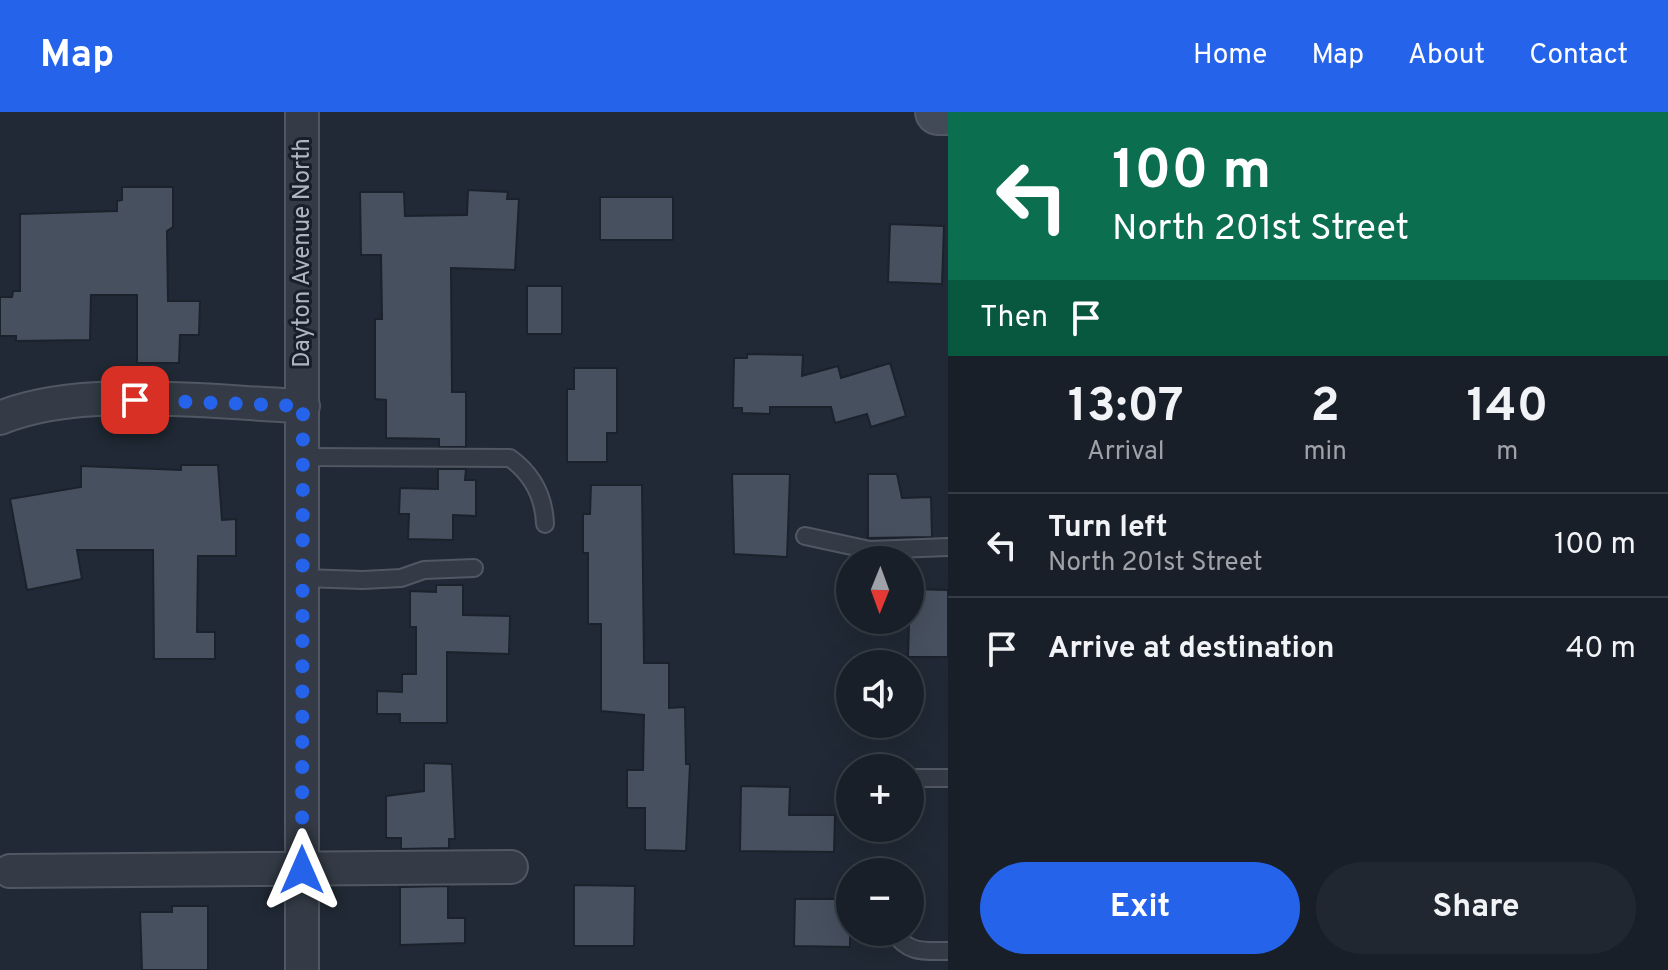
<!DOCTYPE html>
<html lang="en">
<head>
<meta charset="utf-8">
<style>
  :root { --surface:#181f28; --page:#212730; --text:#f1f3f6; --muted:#9fa2a8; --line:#363d45; --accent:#2563eb }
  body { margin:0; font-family:Overpass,sans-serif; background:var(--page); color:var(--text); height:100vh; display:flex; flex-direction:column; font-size:30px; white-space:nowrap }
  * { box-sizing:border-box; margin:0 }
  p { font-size:26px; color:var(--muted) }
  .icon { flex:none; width:44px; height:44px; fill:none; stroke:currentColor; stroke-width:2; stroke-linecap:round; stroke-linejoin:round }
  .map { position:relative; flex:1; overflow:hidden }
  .sheet { display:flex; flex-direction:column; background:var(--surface); width:720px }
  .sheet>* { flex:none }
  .hud { background:#0b6e4f; color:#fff; overflow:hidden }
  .needle { width:52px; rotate:181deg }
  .buttons { position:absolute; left:836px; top:434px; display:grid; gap:16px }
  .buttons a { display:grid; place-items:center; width:88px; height:88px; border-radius:50%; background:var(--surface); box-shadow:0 8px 32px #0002,0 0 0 2px var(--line); font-size:40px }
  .pin { position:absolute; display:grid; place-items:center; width:68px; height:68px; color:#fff; margin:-34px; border-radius:16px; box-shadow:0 4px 12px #0006 }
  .me { position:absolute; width:88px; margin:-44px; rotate:0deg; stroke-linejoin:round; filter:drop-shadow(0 0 6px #0008) }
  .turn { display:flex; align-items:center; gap:28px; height:168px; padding:0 32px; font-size:36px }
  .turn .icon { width:104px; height:104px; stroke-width:2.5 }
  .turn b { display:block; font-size:56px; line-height:68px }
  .then { display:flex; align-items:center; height:76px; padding:0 32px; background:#0003; gap:16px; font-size:30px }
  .eta { display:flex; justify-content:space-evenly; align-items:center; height:136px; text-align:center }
  .eta b { font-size:48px; font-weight:700; line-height:56px }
  .action { display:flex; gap:16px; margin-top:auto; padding:16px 32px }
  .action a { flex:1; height:92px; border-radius:48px; background:var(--accent); color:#fff; font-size:32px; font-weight:700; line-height:92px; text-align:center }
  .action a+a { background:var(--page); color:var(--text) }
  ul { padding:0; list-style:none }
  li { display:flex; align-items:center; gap:24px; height:104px; padding:0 32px; border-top:2px solid var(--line) }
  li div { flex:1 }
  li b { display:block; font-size:30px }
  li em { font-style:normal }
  header { display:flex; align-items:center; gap:48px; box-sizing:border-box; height:112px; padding:0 40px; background:var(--accent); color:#fff }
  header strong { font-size:38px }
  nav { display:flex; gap:44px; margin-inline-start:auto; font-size:28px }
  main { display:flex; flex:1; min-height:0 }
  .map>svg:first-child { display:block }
  .building { fill:#47505f; stroke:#1b222c; stroke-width:2 }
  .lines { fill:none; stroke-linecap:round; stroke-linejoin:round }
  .lane-casing { stroke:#515863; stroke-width:20 }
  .street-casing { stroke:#515863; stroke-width:36 }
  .secondary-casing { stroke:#515863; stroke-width:48 }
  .lane { stroke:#343b46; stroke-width:16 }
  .street { stroke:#343b46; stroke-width:32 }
  .secondary { stroke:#424a58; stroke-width:44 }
  .route { stroke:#2563eb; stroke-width:14; stroke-dasharray:0 25.2 }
  .labels { text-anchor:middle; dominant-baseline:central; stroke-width:6; stroke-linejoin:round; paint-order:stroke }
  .street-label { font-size:24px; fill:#aeb5c2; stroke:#19202a }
</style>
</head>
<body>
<header>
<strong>Map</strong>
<nav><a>Home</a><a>Map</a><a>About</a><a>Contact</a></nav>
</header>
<main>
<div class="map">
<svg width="948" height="858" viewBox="0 0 948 858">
  <rect width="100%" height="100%" fill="#202935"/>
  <path class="building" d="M122,75H173V115L167,119L168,189H200L199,223H180L179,251H137V183H91L90,228L16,229V224H0V185H12L13,179H20V102L117,99V89L122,88Z
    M468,78L508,80L507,87H519L515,158L451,156L452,280H466V335H439V327L386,326V288L375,287V207H382L381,143H361L360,80H404L405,104L467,103Z
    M600,85H673V128H600Z
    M890,112L944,114L942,172L888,170Z
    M527,174H562V222H527Z
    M747,242L803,243L802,264L838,254L841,266L890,251L906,304L871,315L867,302L835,311L831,295H770V302L742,301V296H733L734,246H747Z
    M574,256H617V321H607V350H567V277H574Z
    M181,353H218L222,408L236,407V444H198L197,520H215V547H154L153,438H77L82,467L27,478L10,387L81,375V354L181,358Z
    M438,357H466L465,368H476V404L453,403V428L408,427L409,402H399L400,376L438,377Z
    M732,362H790L787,445L734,442Z
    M868,362H897L902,386L931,385L932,425L868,426Z
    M591,373H642L644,551H669V596L685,595L686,652H690L686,739L645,738V696H627V658H643L644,603L601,599V512H588V441H583V402H590Z
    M436,473H463V503L510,504L509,542L447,540V611H400V602H377V579L402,580V562H416V515H410V479L436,480Z
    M910,477L948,478V545H908Z
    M424,651L452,652L455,727H449V736L401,737V726H386V684L424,679Z
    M741,674L790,675L789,703H835L834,740L740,739Z
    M574,773L635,774L634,834H574Z
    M448,774V806H465V831L400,833V775Z
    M795,787H850V835L794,834Z
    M172,794H208V858H142L140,800H172Z"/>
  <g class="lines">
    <g class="lane-casing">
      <path id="lane" d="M303,345L510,346C532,362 544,385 545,412
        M805,424L870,438L948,435
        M303,466L363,468L401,466L424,458L474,456
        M910,666H948
        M894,820C908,842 924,839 948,839"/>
    </g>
    <g class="street-casing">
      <path id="street" d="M0,306C81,272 214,291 303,294
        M10,759L511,755
        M302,858V0"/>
    </g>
    <g class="secondary-casing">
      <path id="secondary" d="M938,0H948"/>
    </g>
    <use href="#lane" class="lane"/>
    <use href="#street" class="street"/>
    <use href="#secondary" class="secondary"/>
  </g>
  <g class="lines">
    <path class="route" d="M135,288L303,294L302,758"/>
  </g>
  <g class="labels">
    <g class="street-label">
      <text transform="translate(303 141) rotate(-90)">Dayton Avenue North</text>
    </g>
  </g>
</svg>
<div class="buttons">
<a><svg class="needle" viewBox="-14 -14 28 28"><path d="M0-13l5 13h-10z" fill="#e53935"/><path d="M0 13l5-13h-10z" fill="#9fa2a8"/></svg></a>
<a><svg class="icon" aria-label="sound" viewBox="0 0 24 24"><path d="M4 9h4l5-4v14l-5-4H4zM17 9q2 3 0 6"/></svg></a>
<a>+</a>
<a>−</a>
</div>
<div class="pin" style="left:135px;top:288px;background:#d93025"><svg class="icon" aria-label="arrive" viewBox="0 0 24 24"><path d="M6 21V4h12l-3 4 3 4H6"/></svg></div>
<svg class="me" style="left:302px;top:758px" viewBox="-20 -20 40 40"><path d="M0-17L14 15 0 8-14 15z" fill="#2563eb" stroke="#fff" stroke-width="4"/></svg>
</div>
<section class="sheet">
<div class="hud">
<div class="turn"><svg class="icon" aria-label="left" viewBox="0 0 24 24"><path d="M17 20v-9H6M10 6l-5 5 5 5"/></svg><div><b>100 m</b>North 201st Street</div></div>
<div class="then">Then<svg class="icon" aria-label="arrive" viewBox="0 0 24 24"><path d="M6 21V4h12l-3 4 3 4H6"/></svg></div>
</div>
<div class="eta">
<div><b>13:07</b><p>Arrival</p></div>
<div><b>2</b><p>min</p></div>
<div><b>140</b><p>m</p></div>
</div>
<ul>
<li><svg class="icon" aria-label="left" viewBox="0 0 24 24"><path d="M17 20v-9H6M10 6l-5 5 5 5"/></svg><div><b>Turn left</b><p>North 201st Street</p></div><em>100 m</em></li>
<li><svg class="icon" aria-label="arrive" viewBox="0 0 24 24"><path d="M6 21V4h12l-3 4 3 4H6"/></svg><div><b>Arrive at destination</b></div><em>40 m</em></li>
</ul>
<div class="action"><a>Exit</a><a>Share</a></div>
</section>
</main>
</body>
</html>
